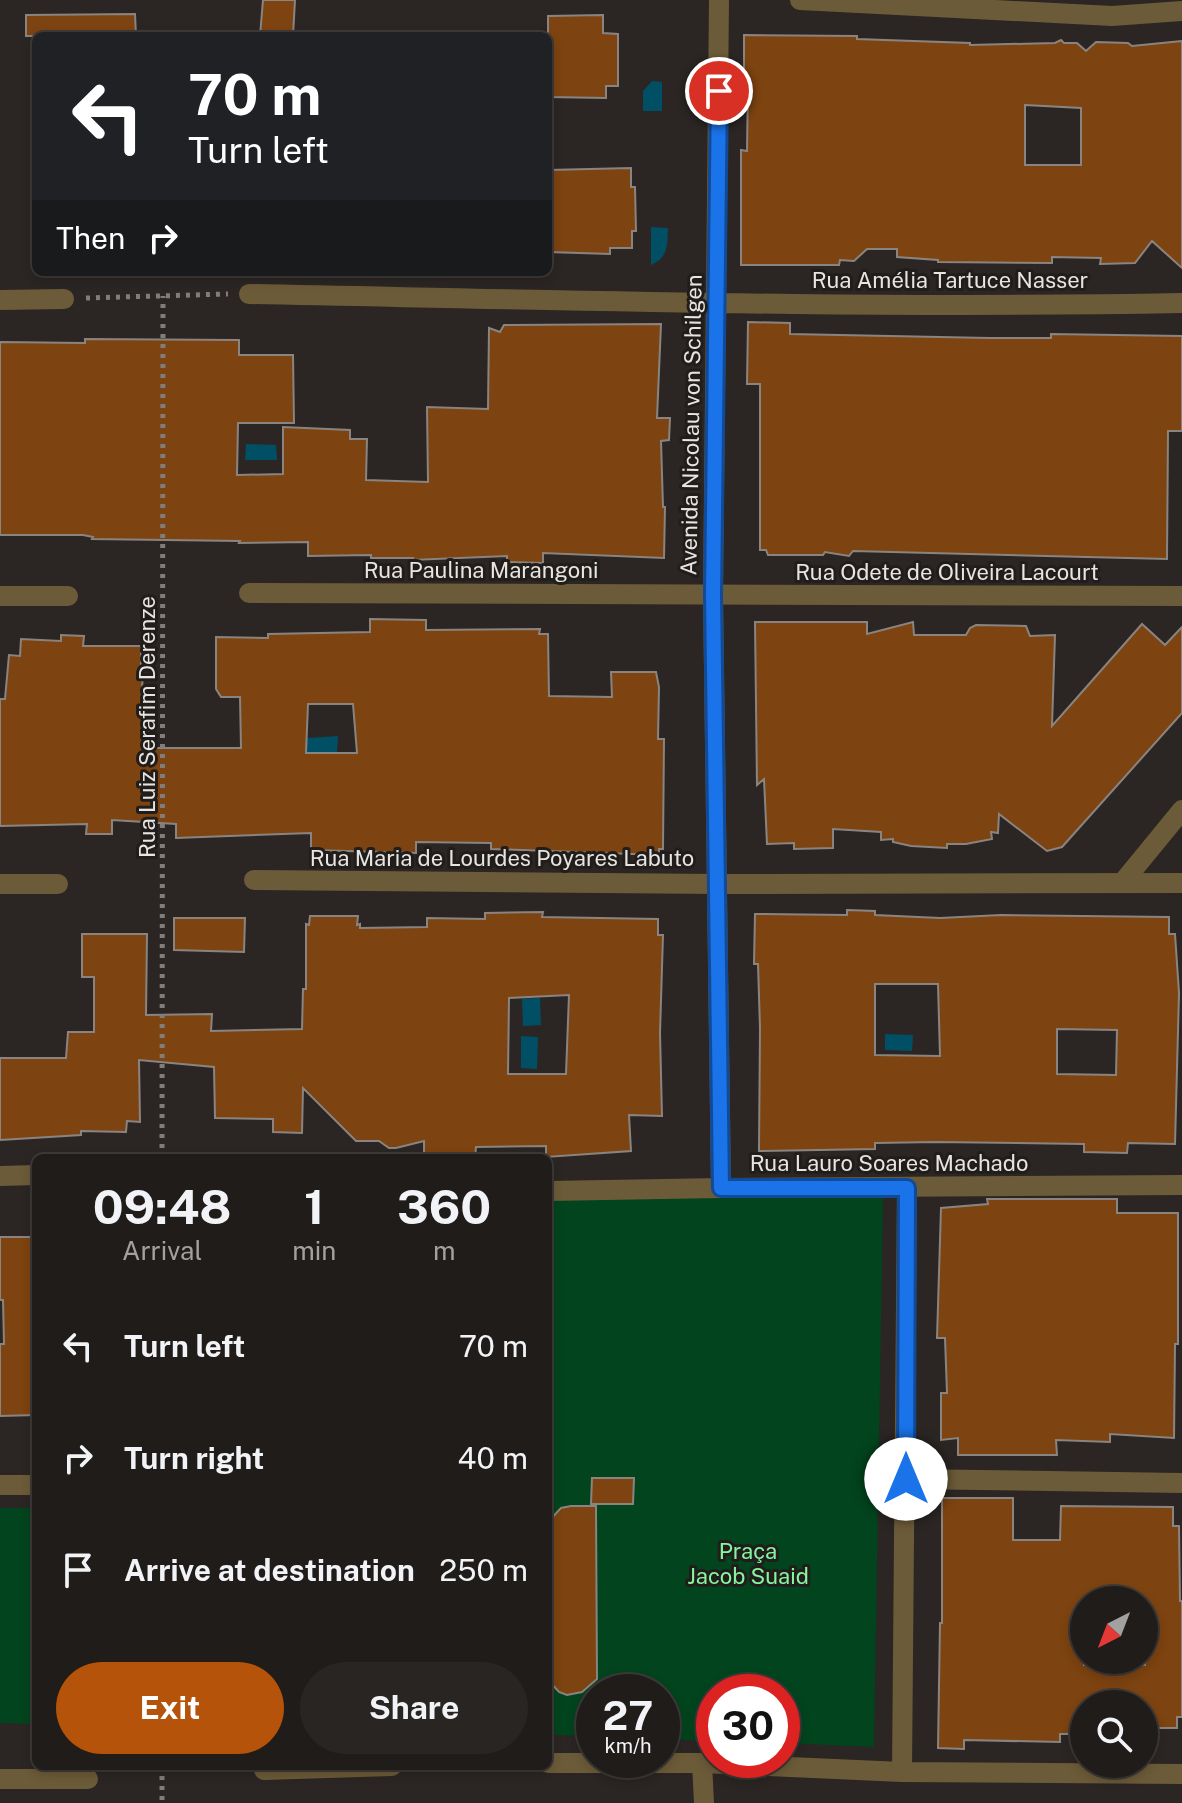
<!DOCTYPE html>
<html lang="en">
<head>
<meta charset="utf-8">
<style>
  :root { --surface:#201c1a; --page:#282523; --text:#f1f3f6; --muted:#a2a1a2; --line:#3d3a39; --accent:#b45309 }
  body { margin:0; font-family:"Public Sans",sans-serif; background:var(--page); color:var(--text); height:100vh; display:flex; flex-direction:column; font-size:30px; white-space:nowrap }
  * { box-sizing:border-box; margin:0 }
  p { font-size:26px; color:var(--muted) }
  .icon { flex:none; width:44px; height:44px; fill:none; stroke:currentColor; stroke-width:2; stroke-linecap:round; stroke-linejoin:round }
  .map { position:relative; flex:1; overflow:hidden }
  .side { position:absolute; left:32px; top:1154px; width:520px; height:616px; display:flex; flex-direction:column; background:var(--surface); border-radius:12px; box-shadow:0 4px 12px #0003,0 0 0 2px var(--line) }
  .side>* { flex:none }
  .banner { position:absolute; left:32px; top:32px; width:520px; height:244px; border-radius:12px; box-shadow:0 4px 12px #0003,0 0 0 2px var(--line); background:#202124; color:#fff; overflow:hidden }
  .needle { width:52px; rotate:222deg }
  .controls { position:absolute; left:1070px; top:1586px; display:grid; gap:16px }
  .controls a { display:grid; place-items:center; width:88px; height:88px; border-radius:50%; background:var(--surface); box-shadow:0 4px 12px #0003,0 0 0 2px var(--line); font-size:40px }
  .speed { position:absolute; left:576px; top:1674px; display:flex; gap:16px; font-size:40px; font-weight:700; text-align:center }
  .speed>* { display:grid; place-content:center; width:104px; height:104px; border-radius:50%; background:var(--surface); box-shadow:0 4px 12px #0003,0 0 0 2px var(--line); line-height:1 }
  .speed small { font-size:20px; font-weight:400 }
  .speed .limit { border:12px solid #d22; background:#fff; color:#111 }
  .pin { position:absolute; display:grid; place-items:center; width:68px; height:68px; color:#fff; margin:-34px; border:4px solid #fff; border-radius:50%; box-shadow:0 2px 8px #0007 }
  .me { position:absolute; width:88px; margin:-44px; rotate:0deg; stroke-linejoin:round; filter:drop-shadow(0 0 6px #0008) }
  .turn { display:flex; align-items:center; gap:28px; height:168px; padding:0 24px; font-size:36px }
  .turn .icon { width:104px; height:104px; stroke-width:2.5 }
  .turn b { display:block; font-size:56px; line-height:68px }
  .then { display:flex; align-items:center; height:76px; padding:0 24px; background:#0003; gap:16px; font-size:30px }
  .eta { display:flex; justify-content:space-evenly; align-items:center; height:136px; text-align:center }
  .eta b { font-size:48px; font-weight:700; line-height:56px }
  .cta { display:flex; gap:16px; margin-top:auto; padding:16px 24px }
  .cta a { flex:1; height:92px; border-radius:48px; background:var(--accent); color:#fff; font-size:32px; font-weight:700; line-height:92px; text-align:center }
  .cta a+a { background:var(--page); color:var(--text) }
  ul { padding:0; list-style:none }
  li { display:flex; align-items:center; gap:24px; height:112px; padding:0 24px }
  li div { flex:1 }
  li b { display:block; font-size:30px }
  li em { font-style:normal }
  .map>svg:first-child { display:block }
  .green { fill:#02441d }
  .water { fill:#004f65 }
  .building { fill:#7d4310; stroke:#8a8480; stroke-width:2; fill-rule:evenodd }
  .lines { fill:none; stroke-linecap:round; stroke-linejoin:round }
  .path { stroke:#817d7a; stroke-width:5; stroke-dasharray:4 6; stroke-linecap:butt }
  .street { stroke:#6c5b38; stroke-width:20 }
  .route-casing { stroke:#114b97; stroke-width:20 }
  .route { stroke:#1a73e8; stroke-width:14 }
  .labels { text-anchor:middle; dominant-baseline:central; stroke-width:6; stroke-linejoin:round; paint-order:stroke }
  .street-label { font-size:22px; fill:#e7e4e2; stroke:#211d1a }
  .park-label { font-size:22px; fill:#85f5a2; stroke:#211d1a }
</style>
</head>
<body>
<div class="map">
<svg width="1182" height="1803" viewBox="0 0 1182 1803">
  <rect width="100%" height="100%" fill="#2b2623"/>
  <path class="green" d="M548,1196H883L874,1747L782,1743V1692H714V1741L662,1739V1692H594V1736L548,1735V1679C558,1690 565,1699 582,1692L591,1680L582,1509L566,1506L554,1516L548,1517Z
    M0,1508H36V1724L0,1723Z"/>
  <path class="water" d="M652,81L662,82V111H643V91Z
    M651,227L668,228C667,245 669,257 651,265Z
    M246,444L276,445L277,460H245Z
    M338,736L337,753L307,752V738Z
    M540,998L541,1025L523,1026L522,999Z
    M885,1034L913,1035L912,1051L885,1050Z
    M521,1036L538,1037L537,1069L521,1068Z"/>
  <path class="building" d="M263,0H295L293,36H260Z
    M135,14L136,36H26V15Z
    M603,15V33L618,34V86H606V98L548,97V16Z
    M744,35L857,36V39L970,43V45L1055,43L1061,40L1064,43H1077L1086,51L1096,42L1128,43L1132,46L1182,41V268L1152,241L1135,263L1100,264L1101,258L1052,257V263L938,262V260L897,257V249H867L854,261L840,260L839,265H741V150L747,151L748,82H744ZM1025,105L1081,108V165H1025Z
    M631,168V187H635L636,231H632V248H610V254L548,252V170Z
    M748,322L790,323V334L990,338H1051V334L1182,336V431H1168L1167,559L853,551L849,556L825,552L823,555H768L766,550H760V384H747Z
    M661,324L657,418H670L669,440L661,441L663,507H665L664,558L543,553V563L507,562V556L412,560L413,558H371V555L308,556V542L239,543L240,541L92,539L93,537L83,535H0V342L85,343V339L239,340V355H293L294,423H238L237,475L283,474V427L350,430V439H367L366,480L428,482L427,407L488,409L489,328L500,332L504,325Z
    M370,619L426,620V630L540,629L539,634H548L549,696L612,697L611,672H656L659,687L658,739H664L663,849H659V855L491,849V843L416,842V853L311,850V833L176,838V824L112,820V834H86L87,824L0,826V699H5L9,655L20,656L21,639L61,641V635L84,636L83,646H141V670L143,669L141,714L148,715L150,748H241L240,697H221L216,689V637L268,638V634L370,632ZM308,704H353L357,753H306Z
    M755,622H867V634L913,622L914,635H966L970,628L976,625L1026,626L1030,636L1055,635L1052,726L1142,624L1165,645L1182,627V713L1062,847L1047,851L999,814L998,833L991,832L992,839L966,844H947V848L911,846L893,842V839L881,840V832L833,829V848L794,849V843L767,844L764,779L757,785Z
    M847,910L875,911V915L940,918L1001,915L1169,917V934H1175L1179,993L1175,1144L1128,1143L1127,1153L1084,1152V1144L936,1142L875,1143V1149L759,1151L760,1028L758,964H754L755,914L847,915ZM875,984H938L940,1056L875,1055ZM1057,1029L1117,1030L1116,1075L1057,1074Z
    M543,912L542,917L658,919V935H663L660,1033L662,1116L629,1115L631,1151L546,1157V1146L476,1147L475,1158H424V1141L396,1148H389L379,1141H356L303,1088L302,1133L273,1132V1119L215,1118L214,1067L139,1060L140,1122L127,1121L126,1132L81,1131V1135L0,1140V1058H66L68,1032H94V977H82V934H147L146,1015L212,1014L211,1031L302,1029L303,989H306V924L309,925L310,916H358L357,925L360,924V928L427,927V918L485,919V913ZM569,995L566,1074H508L509,998Z
    M174,918H245L244,952L174,950Z
    M987,1199H1117V1213H1178V1344H1175L1174,1438L1110,1434V1442L1056,1440L1057,1455H958V1438L941,1440V1393H947L945,1338H937L941,1208L988,1204Z
    M0,1237H36V1415L0,1416V1344H4L3,1300H0Z
    M592,1478H634L633,1504H591Z
    M942,1498H1013V1540H1060L1061,1506L1173,1507V1526H1179L1180,1601H1182V1717H1177V1728H1144V1704H1084V1734H1060V1742L964,1740V1749L938,1748L940,1623H942ZM1084,1600H1144L1145,1665H1084Z
    M571,1506H596L597,1679L582,1692L567,1695L559,1692L548,1680V1522L561,1508Z"/>
  <g class="lines">
    <path class="path" d="M86,298L228,294
      M162,1158L163,296
      M162,1766V1803"/>
    <path class="street" d="M719,0L713,595L721,1188
      M800,0L1112,16L1182,11
      M249,294C560,300 871,309 1182,303
      M0,300L64,299
      M249,593L1182,596
      M0,596H68
      M254,880L718,884L1182,883
      M1123,882L1182,810
      M0,884H58
      M0,1176L36,1175
      M548,1191L721,1188L1182,1185
      M906,1479L1182,1483
      M0,1485H36
      M548,1763H702L902,1772L1182,1774
      M702,1763L704,1803
      M264,1770L392,1766
      M902,1772L907,1188
      M0,1779H88"/>
  </g>
  <g class="lines">
    <g class="route-casing">
      <path id="route" d="M719,91L713,595L721,1188H907L906,1479"/>
    </g>
    <use href="#route" class="route"/>
  </g>
  <g class="labels">
    <g class="street-label">
      <text x="950" y="280">Rua Amélia Tartuce Nasser</text>
      <text transform="translate(691 425) rotate(-89)">Avenida Nicolau von Schilgen</text>
      <text x="481" y="570">Rua Paulina Marangoni</text>
      <text x="947" y="572">Rua Odete de Oliveira Lacourt</text>
      <text transform="translate(147 727) rotate(-90)">Rua Luiz Serafim Derenze</text>
      <text x="502" y="858">Rua Maria de Lourdes Poyares Labuto</text>
      <text x="889" y="1163">Rua Lauro Soares Machado</text>
    </g>
    <g class="park-label">
      <text x="748" y="1551">Praça<tspan x="748" dy="25">Jacob Suaid</tspan></text>
    </g>
  </g>
</svg>
<div class="controls">
<a><svg class="needle" viewBox="-14 -14 28 28"><path d="M0-13l5 13h-10z" fill="#e53935"/><path d="M0 13l5-13h-10z" fill="#a2a1a2"/></svg></a>
<a><svg class="icon" aria-label="search" viewBox="0 0 24 24"><circle cx="10" cy="10" r="6"/><path d="M15 15l6 6"/></svg></a>
</div>
<div class="speed"><div>27<small>km/h</small></div><div class="limit">30</div></div>
<div class="pin" style="left:719px;top:91px;background:#d93025"><svg class="icon" aria-label="arrive" viewBox="0 0 24 24"><path d="M6 21V4h12l-3 4 3 4H6"/></svg></div>
<svg class="me" style="left:906px;top:1479px" viewBox="-20 -20 40 40"><circle r="19" fill="#fff"/><path d="M0-13L10 11 0 6-10 11z" fill="#1a73e8"/></svg>
<div class="banner">
<div class="turn"><svg class="icon" aria-label="left" viewBox="0 0 24 24"><path d="M17 20v-9H6M10 6l-5 5 5 5"/></svg><div><b>70 m</b>Turn left</div></div>
<div class="then">Then<svg class="icon" aria-label="right" viewBox="0 0 24 24"><path d="M7 20v-9h11M14 6l5 5-5 5"/></svg></div>
</div>
<section class="side">
<div class="eta">
<div><b>09:48</b><p>Arrival</p></div>
<div><b>1</b><p>min</p></div>
<div><b>360</b><p>m</p></div>
</div>
<ul>
<li><svg class="icon" aria-label="left" viewBox="0 0 24 24"><path d="M17 20v-9H6M10 6l-5 5 5 5"/></svg><div><b>Turn left</b></div><em>70 m</em></li>
<li><svg class="icon" aria-label="right" viewBox="0 0 24 24"><path d="M7 20v-9h11M14 6l5 5-5 5"/></svg><div><b>Turn right</b></div><em>40 m</em></li>
<li><svg class="icon" aria-label="arrive" viewBox="0 0 24 24"><path d="M6 21V4h12l-3 4 3 4H6"/></svg><div><b>Arrive at destination</b></div><em>250 m</em></li>
</ul>
<div class="cta"><a>Exit</a><a>Share</a></div>
</section>
</div>
</body>
</html>
